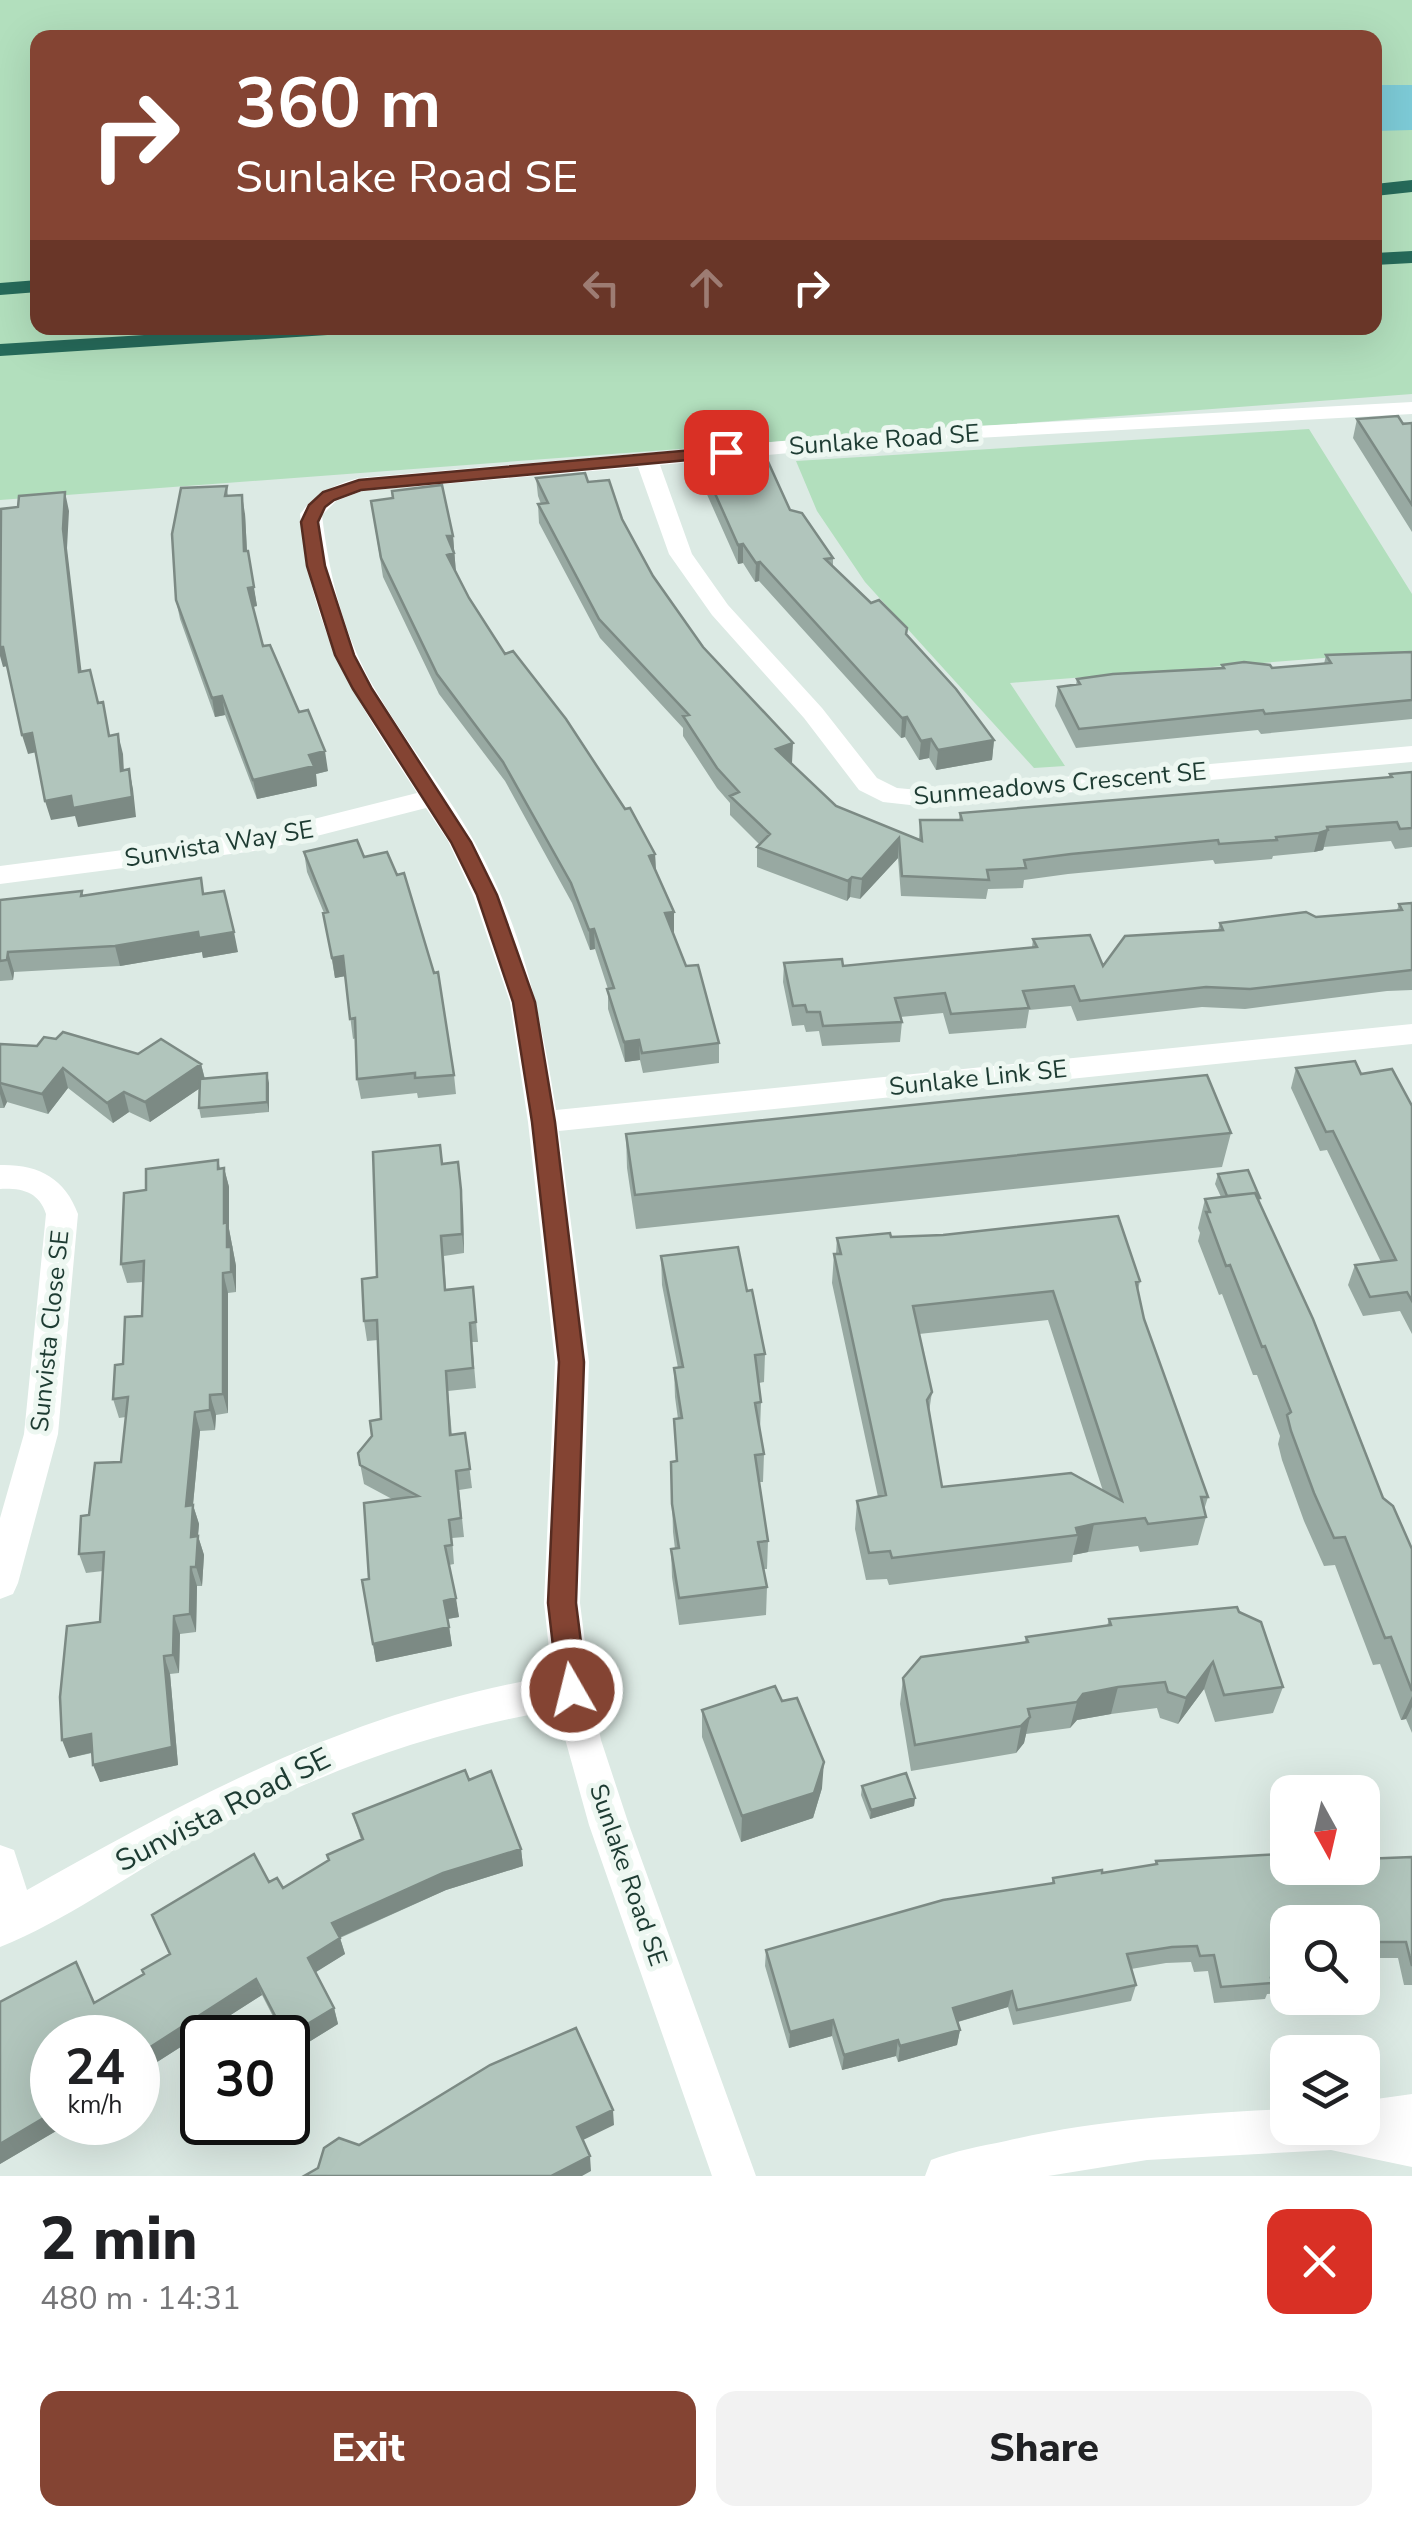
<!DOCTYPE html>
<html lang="en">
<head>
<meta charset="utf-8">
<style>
  :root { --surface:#fff; --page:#f2f2f2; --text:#202124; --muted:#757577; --accent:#844433 }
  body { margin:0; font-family:"Nunito Sans",sans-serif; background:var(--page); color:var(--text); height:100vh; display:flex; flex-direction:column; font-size:38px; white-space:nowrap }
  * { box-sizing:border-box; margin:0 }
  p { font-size:32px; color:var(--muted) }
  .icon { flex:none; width:55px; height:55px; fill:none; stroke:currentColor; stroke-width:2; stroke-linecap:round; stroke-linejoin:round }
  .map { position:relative; height:2176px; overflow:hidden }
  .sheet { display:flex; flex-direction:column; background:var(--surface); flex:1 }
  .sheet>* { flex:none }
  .top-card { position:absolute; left:30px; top:30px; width:1352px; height:305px; border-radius:20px; box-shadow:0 10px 40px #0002; background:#844433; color:#fff; overflow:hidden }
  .needle { width:65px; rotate:172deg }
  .fabs { position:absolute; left:1270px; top:1775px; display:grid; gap:20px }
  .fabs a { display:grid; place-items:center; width:110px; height:110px; border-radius:20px; background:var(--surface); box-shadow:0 10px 40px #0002; font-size:50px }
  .speed { position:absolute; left:30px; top:2015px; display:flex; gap:20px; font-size:50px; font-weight:700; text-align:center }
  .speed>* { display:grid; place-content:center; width:130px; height:130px; border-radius:50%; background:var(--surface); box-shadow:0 10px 40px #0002; line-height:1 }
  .speed small { font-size:25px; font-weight:400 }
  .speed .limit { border:5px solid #111; border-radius:15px; background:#fff; color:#111 }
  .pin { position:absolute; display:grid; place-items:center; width:85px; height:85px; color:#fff; margin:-42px; border-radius:20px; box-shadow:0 5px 15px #0006 }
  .me { position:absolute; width:110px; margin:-55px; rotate:352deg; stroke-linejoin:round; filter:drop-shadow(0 0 8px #0008) }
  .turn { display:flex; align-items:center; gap:35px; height:210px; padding:0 40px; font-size:45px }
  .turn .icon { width:130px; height:130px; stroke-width:2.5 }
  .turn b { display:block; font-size:70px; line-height:85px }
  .lanes { display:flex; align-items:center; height:95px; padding:0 40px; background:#0003; justify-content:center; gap:50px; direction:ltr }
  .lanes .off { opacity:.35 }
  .round { display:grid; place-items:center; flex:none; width:105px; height:105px; border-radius:20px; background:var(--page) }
  .head { display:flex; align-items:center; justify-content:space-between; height:170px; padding:0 40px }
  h1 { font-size:60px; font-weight:800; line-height:75px }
  .button { display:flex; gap:20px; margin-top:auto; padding:20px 40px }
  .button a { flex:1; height:115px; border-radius:20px; background:var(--accent); color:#fff; font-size:40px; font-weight:800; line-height:115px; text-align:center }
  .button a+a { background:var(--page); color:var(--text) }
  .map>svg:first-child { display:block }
  .green { fill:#b2dfbd; fill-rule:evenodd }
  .water { fill:#7dcbd7 }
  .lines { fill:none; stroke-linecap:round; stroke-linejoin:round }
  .minor { fill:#fff; fill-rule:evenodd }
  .highway { fill:#266a5a; fill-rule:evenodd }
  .wall { fill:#98a9a2; fill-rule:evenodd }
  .shaded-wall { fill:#7c8a84 }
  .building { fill:#b1c5bc; stroke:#7c8a84; stroke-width:2.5; fill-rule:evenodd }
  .route { fill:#844433; stroke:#562c21; stroke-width:2.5 }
  .labels { text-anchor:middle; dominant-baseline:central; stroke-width:10; stroke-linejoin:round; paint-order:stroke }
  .street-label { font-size:25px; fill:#1d3b32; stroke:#edf7f1 }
  .near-street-label { font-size:30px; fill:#1d3b32; stroke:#edf7f1 }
</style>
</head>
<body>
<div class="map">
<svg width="1412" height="2176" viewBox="0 0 1412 2176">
  <rect width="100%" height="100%" fill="#dceae4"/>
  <path class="green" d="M0,0H1412V394L0,500ZM38,38H1375V328H38Z
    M1309,429L1412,594V651L1010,683L1065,766L1034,768L865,582L817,511L796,461Z"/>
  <path class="water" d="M1375,85H1412V130L1375,131Z"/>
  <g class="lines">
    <path class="minor" d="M1412,402V414L921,441L660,465L692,554L728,605L822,708L877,778L897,788L919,790L1412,746V762L919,806L883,802L859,790L804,718L712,615L669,554L638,467L362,491L336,501L322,515C329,575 344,637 375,689C406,743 445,789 474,841C522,925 541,1015 556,1110L1412,1024V1044L559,1131L589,1362L580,1603L591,1690L601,1740L629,1825L756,2176H712L589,1825L557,1710C423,1732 305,1778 186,1843C125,1877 65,1921 0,1947V1845L14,1850L27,1890C197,1794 356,1709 552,1676L544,1603L555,1362L528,1122L510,1002L473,895L448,841L426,808L262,850L0,884V866L262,832L417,793C355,698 310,631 300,514C316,493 333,485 359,478L921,429Z
      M0,1165C38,1164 65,1178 78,1214L58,1434L18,1583L13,1594L0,1599V1518L24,1434L46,1214C39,1192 22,1188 0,1189Z
      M1412,2094V2167L1331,2150L1147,2160L1048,2176H925L931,2160C955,2151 981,2146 1006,2141C1099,2119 1192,2114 1288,2109V2128H1362V2101Z"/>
    <path class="highway" d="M1412,180V192L1375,196V184Z
      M1412,251V263L1375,265V253Z
      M38,280V292L0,295V283Z
      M256,328H353L343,334L0,356V344Z"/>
  </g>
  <path class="wall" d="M1357,419L1412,423V532L1353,438Z
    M723,460L790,510L833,558V566L907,636L994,740L992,760L936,770L929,758L919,760L905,737L901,738L759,581L755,582L743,563L738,564L705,490V471L723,469Z
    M536,478L588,482L622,519L653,576L703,647L791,763L836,806L919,839L920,820H959L960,813L1388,778L1390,774L1412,772V847L1395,849L1391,841L1324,847L1323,850L1314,852L1273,856L1272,859L1215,864L1213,860L1068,874L1024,880L1023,888L988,889L986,899L901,896L898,858L860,899L850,897L847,901L757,867V847L760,845L730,815V803L717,788L683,736V728L600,638L539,523L538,504H541L538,496Z
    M227,486L228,496L245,514L247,551L257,606L253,607L263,646L328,771L316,774L317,786L257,799L225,715L215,717L180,619L176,600Z
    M371,501L453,536L456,573L469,598L505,654L655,854L656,870L674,932H672L719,1043V1063L643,1073L640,1060L625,1062L608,1009V989L595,949L590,950L572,903L505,781L439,694L383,577Z
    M1412,652V719L1261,734L1258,730L1076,748L1055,706L1058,687L1076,685L1077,679L1222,668V665L1272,668L1324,664L1326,655Z
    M304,852L454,1075L456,1094L418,1098L417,1093L361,1099L357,1079L356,1038L353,1039L345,976L335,978L324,913L307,872Z
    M82,891L83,896L204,894L238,952L203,958L202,952L120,966L14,972L13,980L0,981V900Z
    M1412,903V990L1387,991L1245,1009L1202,1007L1077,1021L1071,1006L1029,1010L1026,1028L949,1034L943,1013L900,1017L902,1022L900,1042L822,1046L819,1031L806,1032L804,1025L792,1026L783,982L784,963L843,966L1032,947L1033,939L1103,966L1218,930L1220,923L1316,917L1397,910L1399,904Z
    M0,1044L138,1054L201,1064L205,1079L269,1083V1112L201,1118L199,1108L200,1088L150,1122L129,1112L113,1123L68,1088L48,1114L7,1102L4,1108H0Z
    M1296,1068L1361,1074L1412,1106V1334L1400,1311L1363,1316L1348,1285L1355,1265L1381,1262L1327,1150L1320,1151L1291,1088Z
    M1231,1133L1222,1167L636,1229L627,1168L626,1134Z
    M440,1145L443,1164L463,1210L464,1253L444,1256L446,1290L473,1287L478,1342H472L476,1388L448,1391L452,1435L465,1433L472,1488L459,1490L464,1537L452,1538L454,1564L449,1565L459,1617L448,1619L452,1646L376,1662L373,1644L369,1579L392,1499L364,1484L358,1453L372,1436L381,1419L378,1340L367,1341L364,1321L377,1277Z
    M218,1160L220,1168H224L229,1187V1229L236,1266V1292L228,1293V1413L216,1415L215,1430L200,1431L193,1505L199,1524L198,1536L204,1555L202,1586H197L196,1632L180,1634L179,1673L170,1674L178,1765L100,1782L92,1753L69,1758L100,1622L103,1571L86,1573L79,1554L89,1515L121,1462L126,1417L119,1418L113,1399L123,1364L142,1316L143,1282L127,1283L121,1264L146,1190Z
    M1218,1174L1260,1198L1259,1201L1383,1498L1412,1549V1733L1406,1719L1401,1720L1380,1664L1373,1665L1335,1565L1324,1566L1304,1521L1282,1460L1278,1444L1280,1436L1257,1375H1253L1222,1294L1219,1295L1198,1241L1200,1233L1198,1228L1205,1199L1221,1197L1215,1184Z
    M891,1237L1140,1281L1138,1290L1144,1319L1208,1497L1204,1510L1206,1517L1198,1545L1140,1552L1138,1546L1088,1552L1073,1555L1072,1562L889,1585L887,1579L866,1580L855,1529L857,1501L878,1497L832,1283L834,1254H836L837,1238ZM1048,1320L1103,1491L942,1487L929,1412L932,1392L919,1334Z
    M661,1256L747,1291L765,1354L764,1382L759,1383L761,1402L760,1431L764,1454L763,1482H759L768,1541L767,1569H763L767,1587L766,1615L679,1625L672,1577L671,1549H675L673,1532L671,1462L676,1461L674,1419H678L675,1397L674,1368H678L662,1285Z
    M1239,1612L1283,1687L1273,1713L1215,1722L1204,1689L1178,1724L1160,1718L1157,1708L1111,1714L1077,1720L1070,1728L1026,1734L1024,1743L1016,1753L911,1771L900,1704L903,1678L1025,1642L1026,1637L1107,1626L1109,1619Z
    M702,1710L822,1788L813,1818L741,1842L702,1737Z
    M469,1780L521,1849L523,1866L446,1890L340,1938L345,1954L315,1972L334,2008L338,2024L291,2053L288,2045V2038H284L262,1995L143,2071L149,2083L52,2038V2122L68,2124L0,2164V2002H94L144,1974L170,1954L152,1915L269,1882L283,1888L361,1840L353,1814Z
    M862,1786L915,1798L914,1806L870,1819L861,1795Z
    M1280,1850L1288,1868L1412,1857V1985H1404L1398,1958H1362V1922H1288V1993L1267,1994L1265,1999L1214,2003L1208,1971L1194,1972L1191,1962L1166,1963L1131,1969L1136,1985L1131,2001L1013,2025L1008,2007L958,2022L960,2030L957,2045L898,2062L896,2056L842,2070L832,2036L789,2048L765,1966L766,1950L1052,1883L1053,1878L1102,1873L1155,1865L1156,1861L1279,1854Z"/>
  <path class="shaded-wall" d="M65,492L69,511L67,548L84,692L79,672L63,529Z
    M242,495L245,514L248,570L244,551Z
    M447,536H453L456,573L447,555Z
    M743,544V563L738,564V545Z
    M248,551L257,606L251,607L248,588Z
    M760,562L759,581L755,582L756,563Z
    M0,647H3L8,666L3,667L0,656Z
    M222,696L225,715L215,717L212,698Z
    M907,717L905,737L901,738L902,718Z
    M32,733L37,752L28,754L22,735Z
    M118,734L123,754L125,791L121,771Z
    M931,739L929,758L919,760L921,741Z
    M994,740L992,760L936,770L938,750Z
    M793,743L792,763L775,769L776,749Z
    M325,751L328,771L316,774L317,786L257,799L253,780L309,755Z
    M129,769L133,789L136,817L78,827L75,816L51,820L45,801Z
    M1328,830L1323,850L1314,852L1319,833Z
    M899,838L898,858L860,899L862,879Z
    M655,854L656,874L649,856Z
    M852,877L850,897L847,901L848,881Z
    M674,912V932L665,933V913Z
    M594,929L595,949L590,950L589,930Z
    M198,932H234L238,952L203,958L202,952L120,966L115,946Z
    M8,952L14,972L13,980L7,960Z
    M343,956L346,976L335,978L332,958Z
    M639,1040L640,1060L625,1062L624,1042Z
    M201,1064L206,1084L150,1122L145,1102Z
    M63,1068L68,1088L48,1114L42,1094Z
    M267,1073L269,1083V1112L267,1102Z
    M0,1082L7,1102L4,1108L0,1094Z
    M124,1092L129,1112L113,1123L107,1103Z
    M458,1162L463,1210L464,1253L462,1234Z
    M224,1168L229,1187V1229L236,1266V1292L227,1247L224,1223Z
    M223,1273L228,1293V1413L223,1394Z
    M210,1395L216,1415L215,1430L210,1410Z
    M195,1412L200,1431L191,1525L186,1506Z
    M193,1505L199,1524L196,1556L191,1537Z
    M1094,1524L1088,1552L1073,1555L1078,1535L1076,1528Z
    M198,1536L204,1555L202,1586L196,1567Z
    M191,1567L197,1586L196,1632L190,1614Z
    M456,1598L459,1617L447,1619L444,1601Z
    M174,1616L180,1634L179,1673L173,1655Z
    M449,1627L452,1646L376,1662L373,1644Z
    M164,1656L170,1674L178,1765L100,1782L93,1765Z
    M1213,1662L1204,1689L1178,1724L1186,1698Z
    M1118,1687L1111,1714L1077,1720L1070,1728L1077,1702L1083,1694Z
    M1412,1696V1707L1406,1719L1401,1720Z
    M1030,1717L1024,1743L1016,1753L1021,1726Z
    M91,1734L98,1751L69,1758L62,1740Z
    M824,1762L822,1788L813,1818L741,1842L742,1816Z
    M915,1798L914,1806L870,1819L871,1810Z
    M521,1849L523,1866L446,1890L336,1939L332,1923L443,1873Z
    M340,1938L345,1954L313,1974L308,1958Z
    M256,1979L262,1995L143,2071L138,2059V2055Z
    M1012,1991L1008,2007L950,2024L953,2008Z
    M334,2008L338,2024L291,2053L288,2038L286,2037Z
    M833,2020L832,2036L789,2048L790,2032Z
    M960,2030L957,2045L898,2062L900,2046Z
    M898,2040L896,2056L842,2070L844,2055Z
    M142,2068L149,2083L138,2090V2070Z
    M613,2110L614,2125L579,2142L577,2127Z
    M52,2113V2122L68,2124L0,2164V2144Z
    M590,2156L591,2171L582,2176H551Z"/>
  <path class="building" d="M1398,416L1403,424L1412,423V505L1357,419Z
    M765,455L790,510L802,513L833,558L825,559L871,603L879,600L907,628L906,634L956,689L994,740L938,750L931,739L921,741L907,717L902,718L760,562L756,563L743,544L738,545L705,471L726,469L723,460Z
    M585,473L588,482L609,480L622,519L653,576L703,647L793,743L776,749L836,806L922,841L920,820H962L960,813L1392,777L1390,774L1412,772V828L1400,829L1397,822L1327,827L1328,830L1319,833L1276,837L1277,840L1219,844L1218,840L1071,854L1024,860L1026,868L987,870L989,880L902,876L899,838L862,879L852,877L848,881L757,847L770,834L730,796L739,792L717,768L683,716L689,715L599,619L538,504L548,503L536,478Z
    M442,485L453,536H447L454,553L447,555L469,598L505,654L513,651L566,719L625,809L630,808L655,854L649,856L674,912L665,913L686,966L698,965L719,1043L642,1053L639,1040L624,1042L607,989L614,988L594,929L589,930L571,883L503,762L437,674L381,558L371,501L393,498L392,491Z
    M227,486L225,496L242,495L244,551H248L254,587L248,588L263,646L270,645L299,712L308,710L325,751L309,755L314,766L253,780L222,696L212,698L176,600L172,534L181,488Z
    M65,492L63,529L79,672L90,670L98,703L103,702L109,736L118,734L121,771L129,769L132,797L73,808L71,796L45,801L32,733L22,735L3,647H0L1,509L18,507L19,496Z
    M1412,652V700L1265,714L1263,710L1079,729L1058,687L1080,684L1077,679L1113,674L1224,668L1222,665L1244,662L1270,665L1272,668L1331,663L1326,655Z
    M357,840L364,857L387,852L397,875L404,873L434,973L438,972L454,1075L415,1078V1073L357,1079L355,1018L350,1019L343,956L332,958L323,913L328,912L304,852Z
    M201,878L203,894L224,891L234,932L199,938L198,932L115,946L8,952L7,960L0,961V900L82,891L81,896Z
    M1412,903V970L1250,989L1206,987L1080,1001L1074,986L1023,991L1029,1008L951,1014L945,993L895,998L902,1022L823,1026L820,1012H807L805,1005L793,1006L784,963L842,959L843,966L1037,947L1033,939L1090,935L1103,966L1125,936L1223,930L1220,923L1306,912L1316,917L1402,910L1399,904Z
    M63,1032L138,1054L161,1039L201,1064L145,1102L124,1092L107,1103L63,1068L42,1094L0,1083V1044L37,1046L44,1037L56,1039Z
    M1355,1061L1361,1074L1392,1069L1412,1106V1301L1407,1292L1370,1297L1355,1265L1396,1260L1333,1131L1326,1132L1296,1068Z
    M267,1073V1102L199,1108L200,1079Z
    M1207,1075L1231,1133L635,1195L626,1134Z
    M440,1145L442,1164L458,1162L461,1190L462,1234L441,1236L445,1290L473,1287L476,1322L470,1323L473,1368L446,1371L450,1435L465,1433L470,1469L456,1471L461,1518L449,1520L452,1545L445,1546L456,1598L444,1601L449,1627L373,1644L362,1580L369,1579L364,1503L418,1496L360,1465L358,1453L372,1436L370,1421L381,1419L377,1320L364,1321L362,1279L377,1277L373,1152Z
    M218,1160V1169L224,1168V1223L227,1222V1247H231V1272L223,1273V1394L210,1395V1410L195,1412L186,1506L193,1505L191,1537L198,1536L196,1567H191L190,1614L174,1616L173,1655L164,1656L172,1747L93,1765L91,1734L62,1740L60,1697L67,1626L100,1622L104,1552L79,1554L81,1516L89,1515L95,1463L121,1462L128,1397L113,1399L115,1365L123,1364L125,1317L142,1316L144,1261L121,1264L124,1193L146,1190V1169Z
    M1248,1170L1260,1198H1258L1255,1193L1227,1196L1218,1174Z
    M1255,1193L1313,1319L1383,1498L1393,1506L1412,1549V1691L1391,1637L1385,1638L1345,1537L1334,1538L1314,1493L1291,1431L1287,1415L1291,1412L1265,1346L1262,1347L1230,1265L1226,1266L1206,1212H1210L1205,1199Z
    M1118,1216L1140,1281L1136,1282L1144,1319L1208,1497H1201L1206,1517L1148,1524L1145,1518L1094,1524L1076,1528L1078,1535L892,1558L890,1551L869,1553L857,1501L886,1495L834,1254H841L837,1238L890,1233L891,1237L943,1235ZM1053,1291L1122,1501L1071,1473L942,1487L927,1400L932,1392L913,1306Z
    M738,1247L747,1291L752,1290L765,1354L755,1355L761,1402L755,1403L764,1454L755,1455L768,1541L758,1542L767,1587L679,1598L671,1549L679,1548L672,1504L671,1462L677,1461L674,1419L682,1418L674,1368L683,1367L661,1256Z
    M1237,1607L1239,1612L1261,1622L1283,1687L1224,1695L1213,1662L1186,1698L1168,1692L1165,1682L1118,1687L1083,1694L1077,1702L1028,1709L1030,1717L1021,1726L915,1745L903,1678L921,1657L1028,1642L1026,1637L1111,1625L1109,1619Z
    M775,1686L782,1701L797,1698L824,1762L814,1793L742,1816L702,1710Z
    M465,1770L469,1780L491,1771L521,1849L443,1873L332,1923L340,1938L308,1958L334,2008L286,2037L256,1979L138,2055V2038H52V2113L0,2144V2002L76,1962L94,2003L144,1974L142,1970L170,1954L152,1915L254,1854L269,1882L277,1878L283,1888L329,1860L327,1855L363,1839L353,1814Z
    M906,1773L915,1798L871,1810L862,1786Z
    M1288,1849V1868H1362V1859L1412,1857V1966L1406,1942H1362V1922H1288V1978H1271L1272,1983L1221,1987L1214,1955L1200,1956L1197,1946L1172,1947L1127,1954L1136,1985L1017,2010L1012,1991L953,2008L960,2030L900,2046L898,2040L844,2055L833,2020L790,2032L766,1950L943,1900L1054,1883L1053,1878L1102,1870V1873L1157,1864L1156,1861L1281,1854L1280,1850Z
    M576,2028L613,2110L577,2127L590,2156L551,2176H304L318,2168L324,2148L339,2138L359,2145L490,2065Z"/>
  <path class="route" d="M726,447L731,448V456L361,490L334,500L325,507L318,522L325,566L354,655L372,689L471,842L497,895L535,1002L555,1122L584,1362L576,1603L587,1690L582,1699L572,1703L562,1699L558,1690L548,1603L559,1362L532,1122L513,1002L477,895L451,842L353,689L335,655L307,566L301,522L309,505L323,492L359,480Z"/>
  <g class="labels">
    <g class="street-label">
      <text transform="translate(884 440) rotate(-4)">Sunlake Road SE</text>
      <text transform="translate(1060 784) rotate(-5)">Sunmeadows Crescent SE</text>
      <text transform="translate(219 844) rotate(-9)">Sunvista Way SE</text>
      <text transform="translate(978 1078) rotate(-6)">Sunlake Link SE</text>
      <text transform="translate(50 1331) rotate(-84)">Sunvista Close SE</text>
      <text transform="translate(628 1875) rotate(71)">Sunlake Road SE</text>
    </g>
    <g class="near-street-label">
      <text transform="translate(223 1810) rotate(-27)">Sunvista Road SE</text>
    </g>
  </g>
</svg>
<div class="fabs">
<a><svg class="needle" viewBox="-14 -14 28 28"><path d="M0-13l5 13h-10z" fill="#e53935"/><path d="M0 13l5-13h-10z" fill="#757577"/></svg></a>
<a><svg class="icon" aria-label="search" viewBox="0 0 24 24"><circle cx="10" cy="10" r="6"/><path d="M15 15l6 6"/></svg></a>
<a><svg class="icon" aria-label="layers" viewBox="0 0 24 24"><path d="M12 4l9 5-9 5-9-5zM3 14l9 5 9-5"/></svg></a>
</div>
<div class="speed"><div>24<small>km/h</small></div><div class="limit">30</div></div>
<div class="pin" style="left:726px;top:452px;background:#d93025"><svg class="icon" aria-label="arrive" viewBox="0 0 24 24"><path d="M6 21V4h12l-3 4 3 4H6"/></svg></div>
<svg class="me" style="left:572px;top:1690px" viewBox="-20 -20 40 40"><circle r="17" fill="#844433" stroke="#fff" stroke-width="3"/><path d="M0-11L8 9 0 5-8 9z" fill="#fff"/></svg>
<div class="top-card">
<div class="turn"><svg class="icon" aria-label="right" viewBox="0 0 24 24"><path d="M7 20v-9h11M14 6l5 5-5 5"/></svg><div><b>360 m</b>Sunlake Road SE</div></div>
<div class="lanes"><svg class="icon off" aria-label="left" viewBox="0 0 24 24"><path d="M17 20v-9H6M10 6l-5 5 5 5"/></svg><svg class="icon off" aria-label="ahead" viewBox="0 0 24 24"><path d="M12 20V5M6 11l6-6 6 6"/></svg><svg class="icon" aria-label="right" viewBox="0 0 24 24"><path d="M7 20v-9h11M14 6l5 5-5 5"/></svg></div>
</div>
</div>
<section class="sheet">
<div class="head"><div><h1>2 min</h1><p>480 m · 14:31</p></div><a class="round" style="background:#d93025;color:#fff"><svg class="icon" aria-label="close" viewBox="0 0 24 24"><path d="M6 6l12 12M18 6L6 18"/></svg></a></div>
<div class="button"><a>Exit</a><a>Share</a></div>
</section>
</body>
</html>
